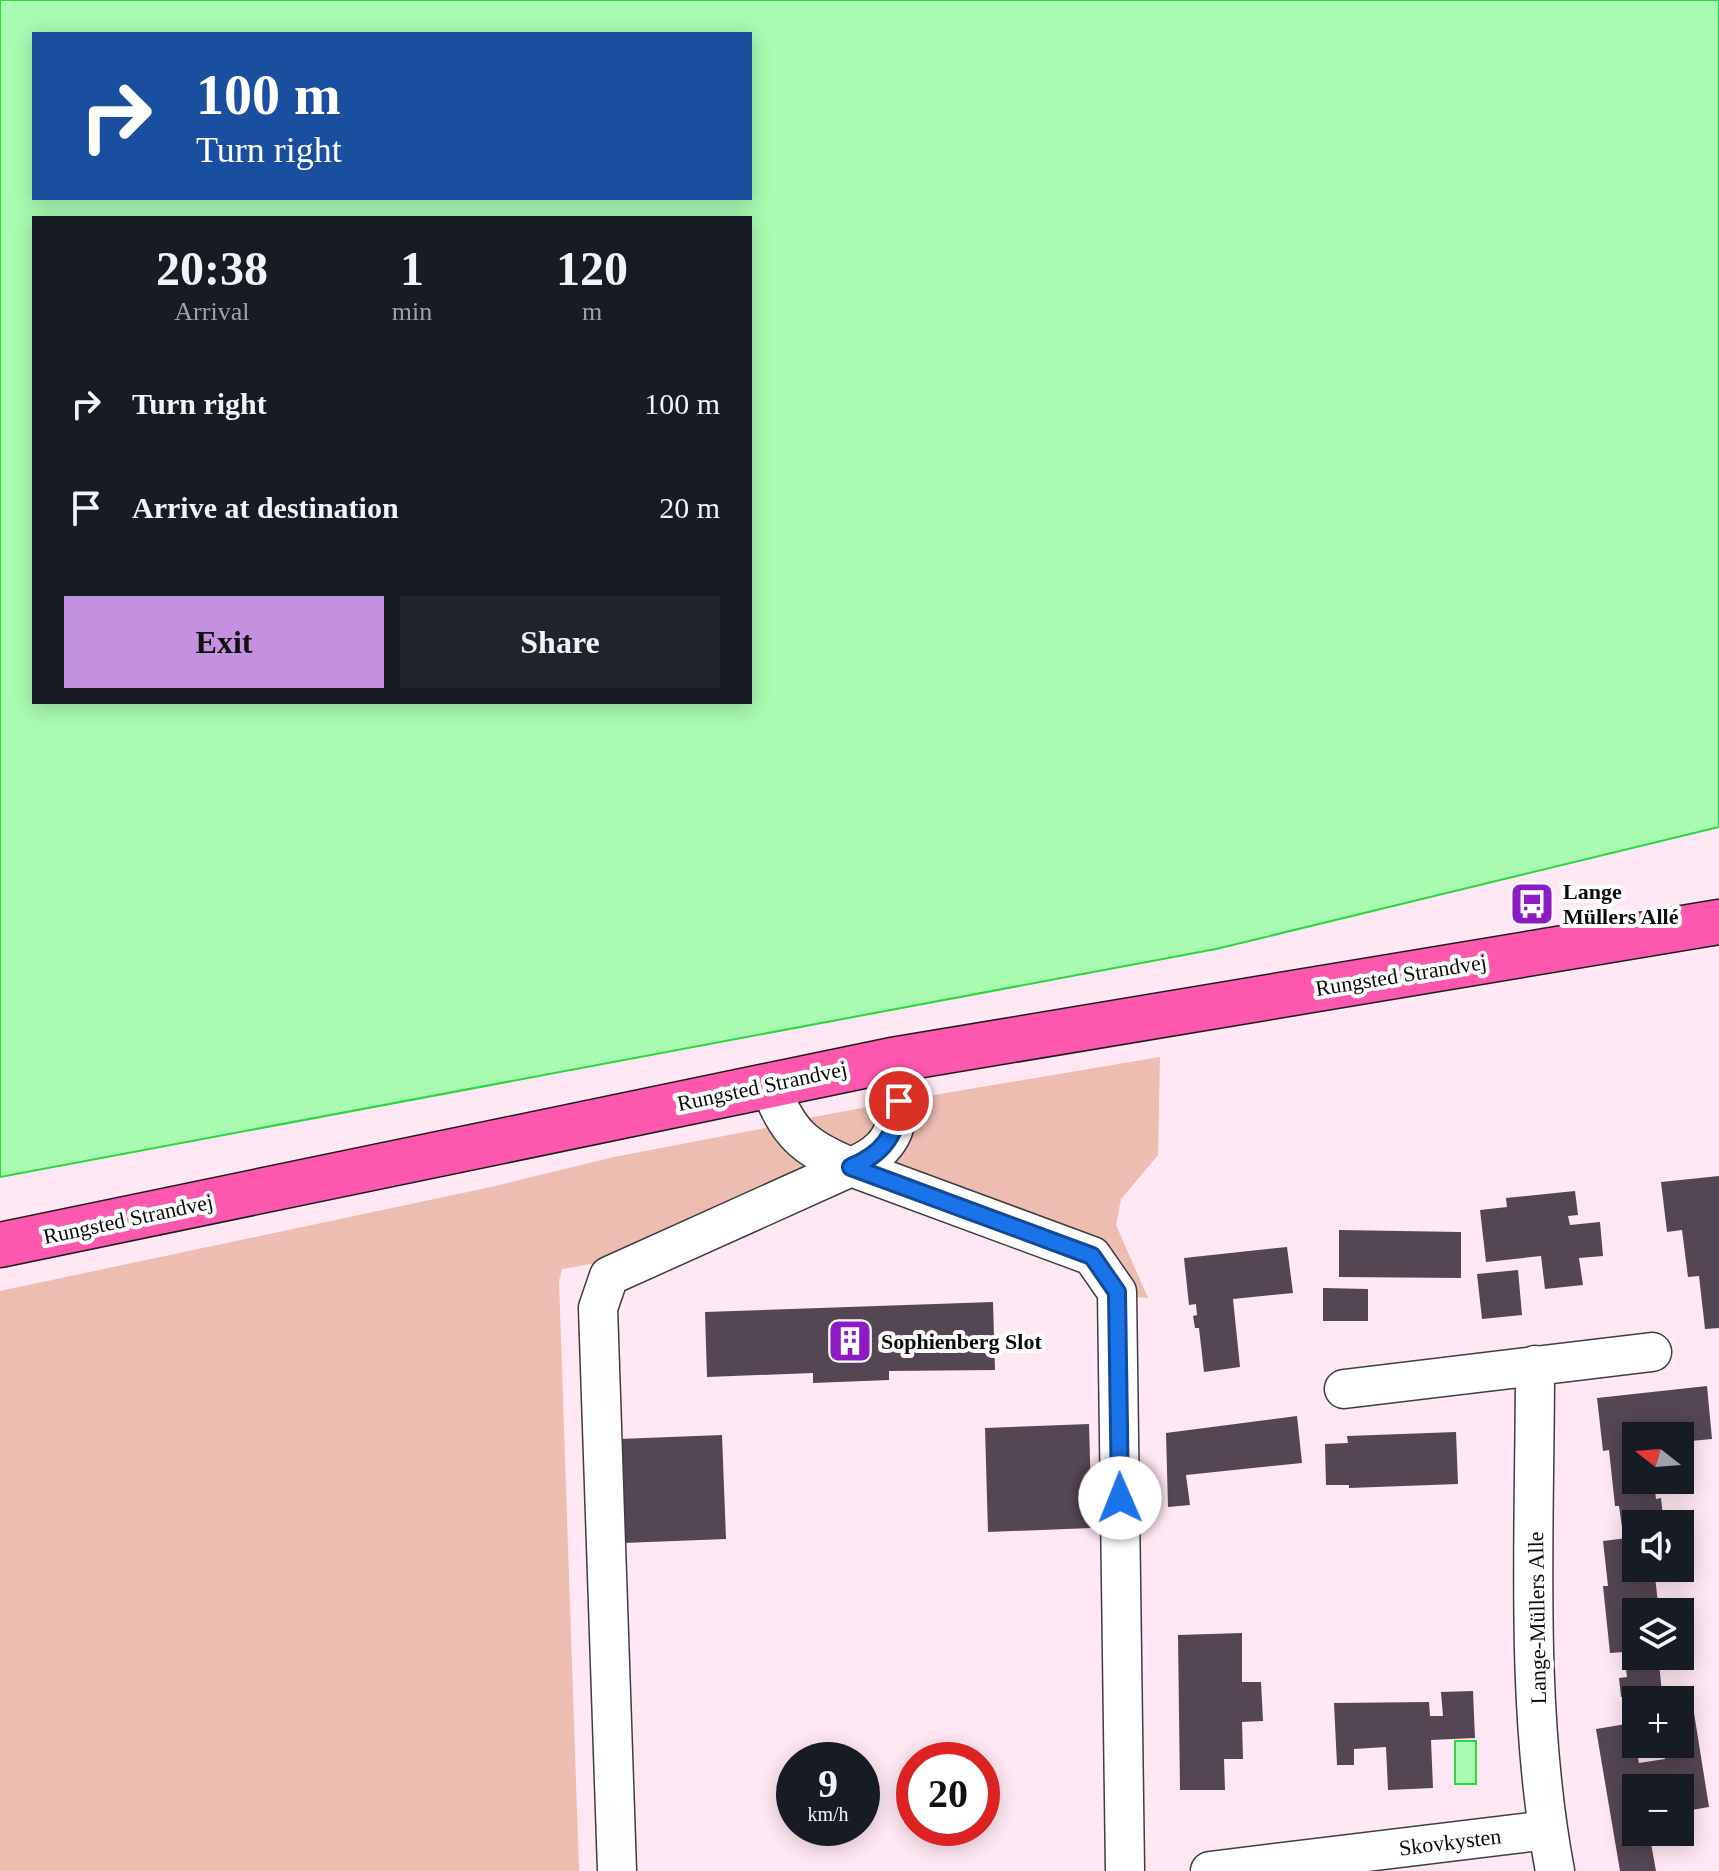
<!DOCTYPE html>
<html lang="en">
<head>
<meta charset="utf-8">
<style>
  :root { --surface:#171b24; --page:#20242c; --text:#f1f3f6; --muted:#9ea1a6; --accent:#c491e0 }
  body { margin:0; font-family:"Times New Roman",serif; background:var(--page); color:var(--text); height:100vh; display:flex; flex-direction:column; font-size:30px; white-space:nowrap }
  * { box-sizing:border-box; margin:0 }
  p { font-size:26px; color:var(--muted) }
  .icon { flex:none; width:44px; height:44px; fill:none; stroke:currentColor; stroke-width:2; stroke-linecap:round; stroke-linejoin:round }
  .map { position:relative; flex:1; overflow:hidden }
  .panel { position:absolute; left:32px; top:216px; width:720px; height:488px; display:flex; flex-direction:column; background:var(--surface); border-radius:0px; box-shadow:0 4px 20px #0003 }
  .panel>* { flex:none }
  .guide { position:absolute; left:32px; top:32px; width:720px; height:168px; border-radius:0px; box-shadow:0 4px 20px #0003; background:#1a4fa0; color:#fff; overflow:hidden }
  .needle { width:52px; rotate:287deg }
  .tools { position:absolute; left:1622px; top:1422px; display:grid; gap:16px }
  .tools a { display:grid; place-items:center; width:72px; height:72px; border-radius:0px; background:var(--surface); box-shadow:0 4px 20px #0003; font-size:40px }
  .speed { position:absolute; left:776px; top:1742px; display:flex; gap:16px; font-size:40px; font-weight:700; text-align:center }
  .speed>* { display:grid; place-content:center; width:104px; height:104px; border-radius:50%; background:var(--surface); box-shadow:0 4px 20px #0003; line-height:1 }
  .speed small { font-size:20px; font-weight:400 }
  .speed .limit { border:12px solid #d22; background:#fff; color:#111 }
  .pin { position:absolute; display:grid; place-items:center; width:68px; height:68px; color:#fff; margin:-34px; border:4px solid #fff; border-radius:50%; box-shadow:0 2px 8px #0007 }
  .me { position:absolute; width:88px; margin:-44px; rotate:359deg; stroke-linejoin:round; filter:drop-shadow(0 0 6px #0008) }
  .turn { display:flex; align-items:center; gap:28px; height:168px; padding:0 32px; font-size:36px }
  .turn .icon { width:104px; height:104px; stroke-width:2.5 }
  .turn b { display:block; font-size:56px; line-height:68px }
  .eta { display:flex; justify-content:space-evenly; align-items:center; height:136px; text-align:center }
  .eta b { font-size:48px; font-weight:800; line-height:56px }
  .button { display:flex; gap:16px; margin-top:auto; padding:16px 32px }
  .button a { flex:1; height:92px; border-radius:0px; background:var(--accent); color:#111; font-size:32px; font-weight:800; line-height:92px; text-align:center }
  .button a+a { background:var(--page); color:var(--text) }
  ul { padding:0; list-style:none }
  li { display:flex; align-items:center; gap:24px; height:104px; padding:0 32px }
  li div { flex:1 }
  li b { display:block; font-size:30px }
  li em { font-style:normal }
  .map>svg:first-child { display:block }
  .green { fill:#ecbdb0 }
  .water { fill:#a9fbb1; stroke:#2bd741; stroke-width:2; fill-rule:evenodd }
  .building { fill:#544652 }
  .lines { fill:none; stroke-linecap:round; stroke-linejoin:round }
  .minor-casing { stroke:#3e3e3e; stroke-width:41 }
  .major-casing { stroke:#1c1c1c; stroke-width:47 }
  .minor { stroke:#fff; stroke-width:38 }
  .major { stroke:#ff58ae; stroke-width:44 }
  .route-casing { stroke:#114b97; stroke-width:20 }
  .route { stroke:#1a73e8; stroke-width:14 }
  .labels { text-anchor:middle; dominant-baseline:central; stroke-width:8; stroke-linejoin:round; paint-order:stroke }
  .poi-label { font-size:22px; font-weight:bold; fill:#0b0b0b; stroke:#fff; text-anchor:start }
  .street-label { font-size:22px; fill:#0b0b0b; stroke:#fff }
</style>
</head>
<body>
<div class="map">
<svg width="1719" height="1871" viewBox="0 0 1719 1871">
  <rect width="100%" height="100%" fill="#ffe8f3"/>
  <path class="green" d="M1160,1057L1158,1155L1121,1199L1116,1225L1148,1298L1123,1296L1120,1272L876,1165L910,1099Z
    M883,1104L875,1135L847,1155L798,1120Z
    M770,1127L820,1166L607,1261L562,1269L559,1281L579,1871H0V1291L491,1187L614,1157Z"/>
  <path class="water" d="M0,0H1719V827L1216,949L0,1177ZM34,34H750V198H34ZM34,218H750V702H34Z
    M1455,1741H1476V1784H1455Z"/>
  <path class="building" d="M1719,1176V1328L1705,1329L1699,1276L1688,1277L1682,1230L1667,1232L1661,1182Z
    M1575,1191L1578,1215L1568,1216L1570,1225L1600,1222L1603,1256L1579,1258L1583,1285L1545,1289L1541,1256L1486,1262L1480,1210L1507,1207L1506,1198Z
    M1339,1230L1461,1232V1278L1339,1277Z
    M1287,1247L1293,1293L1233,1299L1240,1367L1204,1372L1199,1328H1195L1193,1316L1197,1315L1196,1304L1189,1305L1184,1258Z
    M1518,1270L1522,1315L1482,1319L1477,1274Z
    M1323,1288L1368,1289V1321H1323Z
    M993,1302L995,1370L889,1371V1380L813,1383V1373L707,1377L705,1312Z
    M1707,1386L1712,1439L1680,1442V1436H1636V1480H1654L1656,1499L1661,1498L1664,1524H1636V1533L1623,1534L1619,1506H1615L1609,1450L1603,1451L1597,1398Z
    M1297,1416L1302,1463L1186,1475L1190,1505L1168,1507L1166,1433Z
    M1089,1424L1092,1528L988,1532L985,1428Z
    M1456,1432L1458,1484L1349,1488V1485H1326L1325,1444L1348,1443L1347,1436Z
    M722,1435L726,1539L623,1543L619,1439Z
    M1636,1537V1568H1654L1659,1612H1636V1656H1664V1663H1659L1662,1693L1621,1697L1619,1678L1627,1677L1624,1652L1610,1653L1603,1586H1608L1603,1541Z
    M1242,1633V1682H1261L1263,1721L1242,1722L1243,1759H1224L1225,1790H1180L1178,1635Z
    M1473,1691L1475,1738L1431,1740L1433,1788L1388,1790L1386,1747L1354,1749V1765H1337L1334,1703L1429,1702L1430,1716H1443L1441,1692Z
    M1694,1713L1709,1807L1680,1812V1788H1636V1832H1649L1656,1871H1620L1596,1729L1632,1723L1639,1763L1665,1759L1663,1744H1680V1715Z"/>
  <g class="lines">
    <g class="minor-casing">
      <path id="minor" d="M769,1084C788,1133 802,1147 851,1167C906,1145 900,1110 892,1060
        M1535,1365C1535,1531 1524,1707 1555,1871
        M1344,1389L1652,1352
        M617,1871L598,1308L609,1276L851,1167L1092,1256L1117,1292L1125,1871
        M1210,1871L1547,1830"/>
    </g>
    <g class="major-casing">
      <path id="major" d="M0,1245L892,1060L1719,922"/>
    </g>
    <use href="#minor" class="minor"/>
    <use href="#major" class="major"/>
  </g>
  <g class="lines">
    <g class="route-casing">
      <path id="route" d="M899,1101C898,1135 881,1155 851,1167L1092,1256L1117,1292L1120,1498"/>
    </g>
    <use href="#route" class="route"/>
  </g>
  <defs>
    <g id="bus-square" transform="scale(2.3)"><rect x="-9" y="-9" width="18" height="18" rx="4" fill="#8e1ac4" stroke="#fff"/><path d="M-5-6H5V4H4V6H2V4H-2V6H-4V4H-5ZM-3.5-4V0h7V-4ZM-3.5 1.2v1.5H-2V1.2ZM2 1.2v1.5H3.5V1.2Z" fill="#fff"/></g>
    <g id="building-square" transform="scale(2.3)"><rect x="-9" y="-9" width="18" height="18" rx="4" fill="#8e1ac4" stroke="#fff"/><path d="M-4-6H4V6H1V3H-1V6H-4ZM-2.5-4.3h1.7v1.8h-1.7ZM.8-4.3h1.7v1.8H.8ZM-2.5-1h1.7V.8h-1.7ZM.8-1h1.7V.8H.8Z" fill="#fff"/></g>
  </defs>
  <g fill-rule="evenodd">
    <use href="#bus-square" x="1532" y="904"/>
    <use href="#building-square" x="850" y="1341"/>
  </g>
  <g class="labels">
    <g class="poi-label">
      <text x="1563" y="891">Lange<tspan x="1563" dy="25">Müllers Allé</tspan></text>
      <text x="881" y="1341">Sophienberg Slot</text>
    </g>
    <g class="street-label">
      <text transform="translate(1401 975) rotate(-9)">Rungsted Strandvej</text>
      <text transform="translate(762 1086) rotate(-12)">Rungsted Strandvej</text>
      <text transform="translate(128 1219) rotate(-12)">Rungsted Strandvej</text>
      <text transform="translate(1537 1618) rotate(-91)">Lange-Müllers Alle</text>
      <text transform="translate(1450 1842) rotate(-7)">Skovkysten</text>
    </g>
  </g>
</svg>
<div class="tools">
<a><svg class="needle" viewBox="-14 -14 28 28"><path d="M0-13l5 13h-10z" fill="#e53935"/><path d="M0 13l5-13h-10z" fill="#9ea1a6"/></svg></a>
<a><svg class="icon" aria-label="sound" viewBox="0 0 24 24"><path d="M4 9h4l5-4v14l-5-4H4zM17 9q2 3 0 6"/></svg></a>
<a><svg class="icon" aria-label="layers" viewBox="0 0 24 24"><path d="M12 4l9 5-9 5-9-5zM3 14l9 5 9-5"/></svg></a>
<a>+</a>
<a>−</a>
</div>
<div class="speed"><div>9<small>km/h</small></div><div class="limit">20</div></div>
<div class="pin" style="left:899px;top:1101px;background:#d93025"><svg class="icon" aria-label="arrive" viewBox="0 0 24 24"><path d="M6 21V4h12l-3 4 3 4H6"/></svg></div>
<svg class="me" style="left:1120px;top:1498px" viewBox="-20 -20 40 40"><circle r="19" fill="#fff"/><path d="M0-13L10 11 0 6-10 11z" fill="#1a73e8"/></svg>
<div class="guide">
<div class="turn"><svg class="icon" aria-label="right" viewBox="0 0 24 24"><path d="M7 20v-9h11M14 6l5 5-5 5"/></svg><div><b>100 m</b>Turn right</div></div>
</div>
<section class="panel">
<div class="eta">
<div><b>20:38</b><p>Arrival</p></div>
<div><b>1</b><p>min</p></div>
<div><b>120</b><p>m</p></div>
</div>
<ul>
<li><svg class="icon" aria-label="right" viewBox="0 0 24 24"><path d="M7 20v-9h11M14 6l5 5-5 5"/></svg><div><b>Turn right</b></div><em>100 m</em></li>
<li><svg class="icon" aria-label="arrive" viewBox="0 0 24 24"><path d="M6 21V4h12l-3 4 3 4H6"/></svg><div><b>Arrive at destination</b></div><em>20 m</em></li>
</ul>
<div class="button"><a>Exit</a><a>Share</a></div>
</section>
</div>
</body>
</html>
